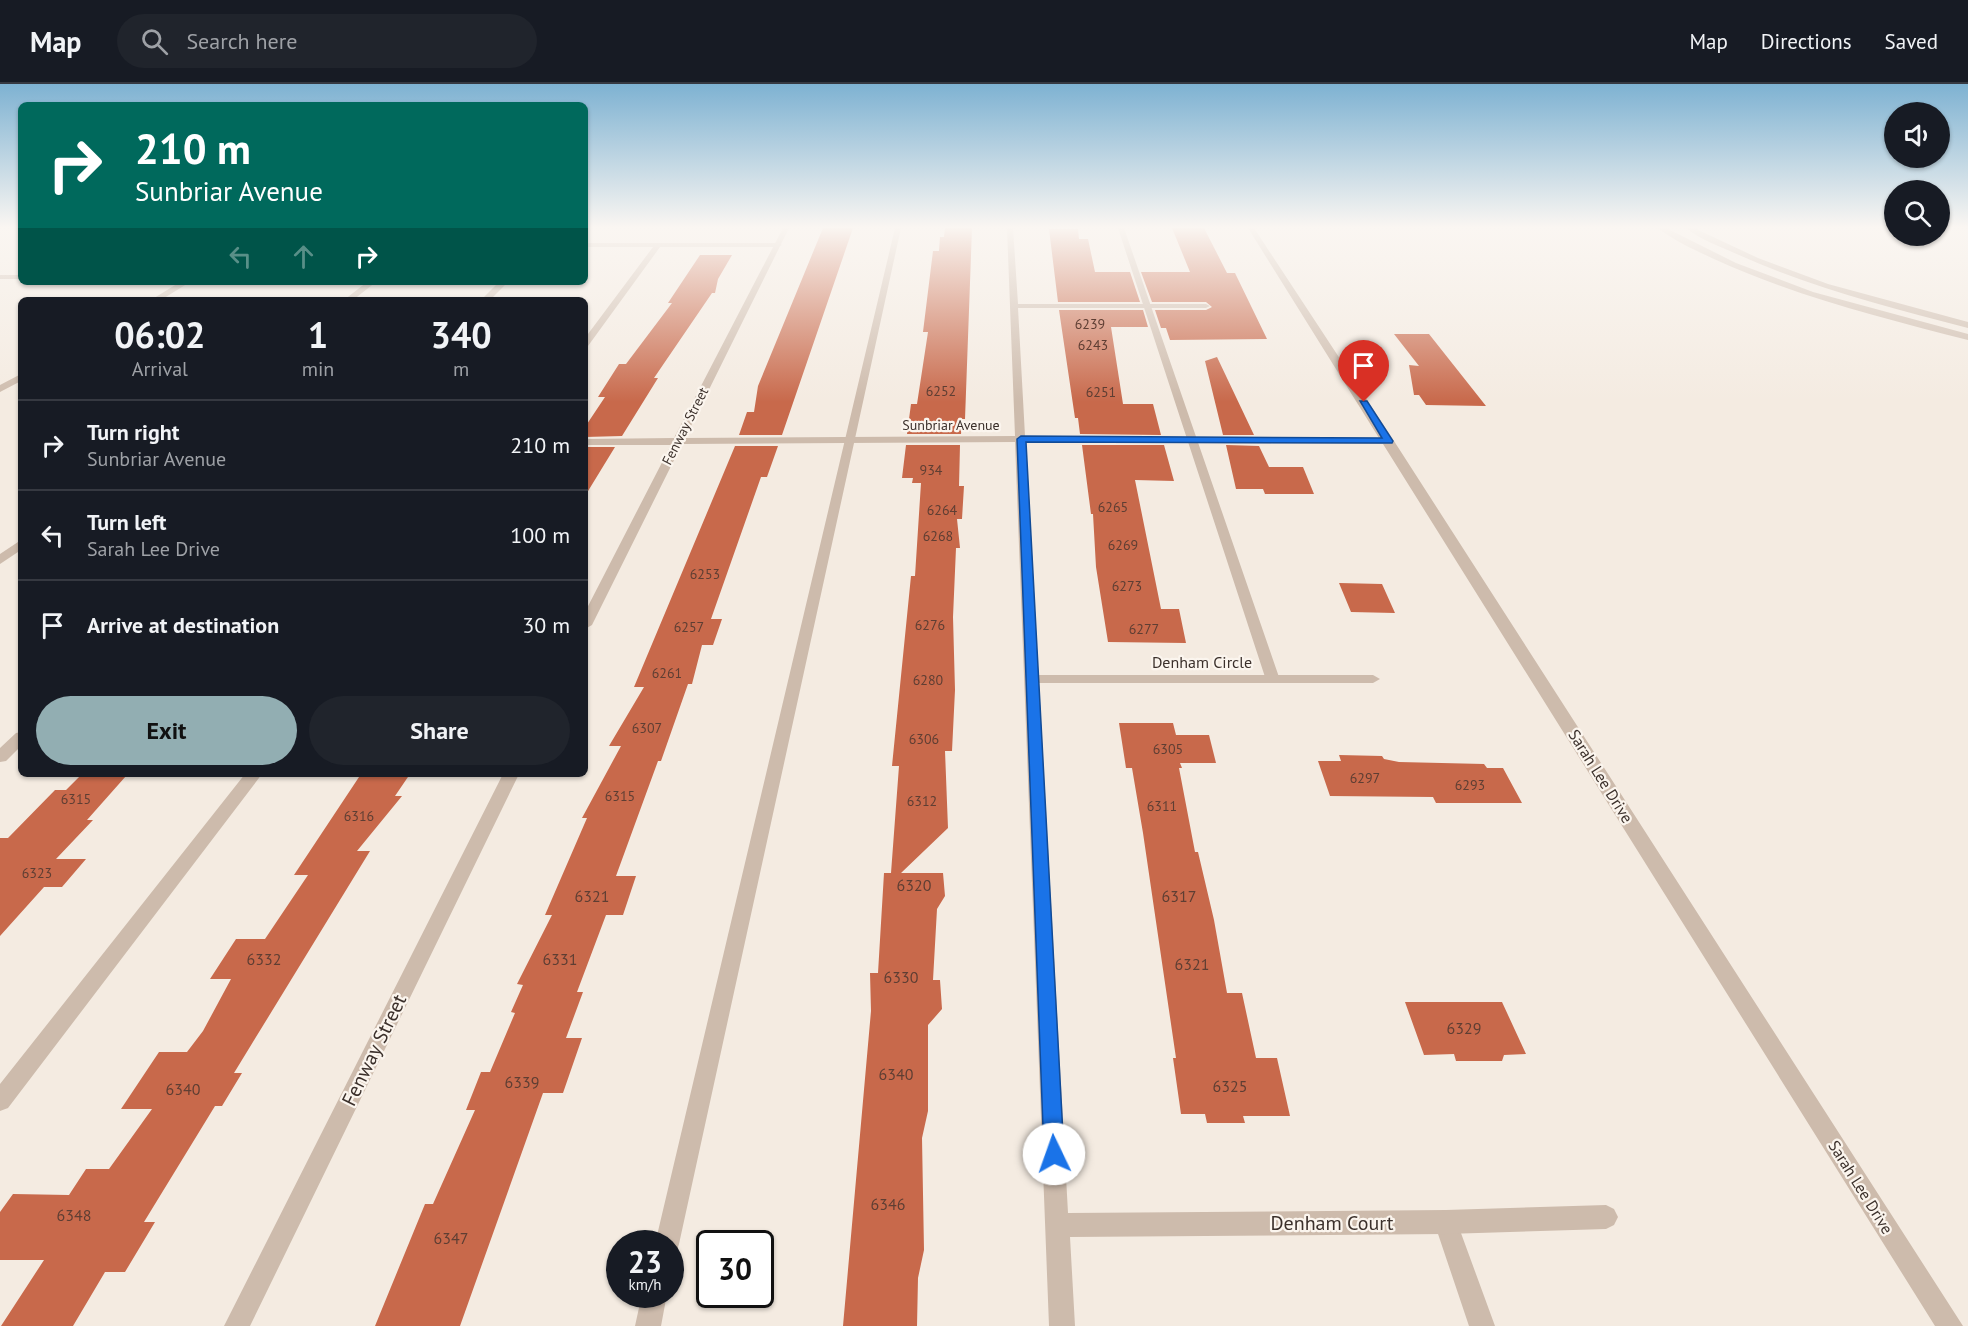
<!DOCTYPE html>
<html lang="en">
<head>
<meta charset="utf-8">
<style>
  :root { --surface:#171b24; --page:#20242c; --text:#f1f3f6; --muted:#9ea1a6; --line:#363941; --accent:#92aeb2 }
  body { margin:0; font-family:"PT Sans",sans-serif; background:var(--page); color:var(--text); height:100vh; display:flex; flex-direction:column; font-size:22px; white-space:nowrap }
  * { box-sizing:border-box; margin:0 }
  p { font-size:20px; color:var(--muted) }
  .icon { flex:none; width:33px; height:33px; fill:none; stroke:currentColor; stroke-width:2; stroke-linecap:round; stroke-linejoin:round }
  .map { position:relative; flex:1; overflow:hidden }
  .details { position:absolute; left:18px; top:213px; width:570px; height:480px; display:flex; flex-direction:column; background:var(--surface); border-radius:9px; box-shadow:0 2px 4px #0004 }
  .details>* { flex:none }
  .guide { position:absolute; left:18px; top:18px; width:570px; height:183px; border-radius:9px; box-shadow:0 2px 4px #0004; background:#00695c; color:#fff; overflow:hidden }
  .buttons { position:absolute; left:1884px; top:18px; display:grid; gap:12px }
  .buttons a { display:grid; place-items:center; width:66px; height:66px; border-radius:50%; background:var(--surface); box-shadow:0 2px 4px #0004; font-size:30px }
  .speed { position:absolute; left:606px; top:1146px; display:flex; gap:12px; font-size:30px; font-weight:700; text-align:center }
  .speed>* { display:grid; place-content:center; width:78px; height:78px; border-radius:50%; background:var(--surface); box-shadow:0 2px 4px #0004; line-height:1 }
  .speed small { font-size:15px; font-weight:400 }
  .speed .limit { border:3px solid #111; border-radius:9px; background:#fff; color:#111 }
  .pin { position:absolute; display:grid; place-items:center; width:51px; height:51px; color:#fff; margin:-62px -26px; border-radius:50% 50% 50% 0; rotate:-45deg; box-shadow:0 0 6px #0007 }
  .pin .icon { rotate:45deg }
  .me { position:absolute; width:66px; margin:-33px; rotate:357deg; stroke-linejoin:round; filter:drop-shadow(0 0 4px #0008) }
  .turn { display:flex; align-items:center; gap:21px; height:126px; padding:0 18px; font-size:27px }
  .turn .icon { width:78px; height:78px; stroke-width:2.5 }
  .turn b { display:block; font-size:42px; line-height:51px }
  .lanes { display:flex; align-items:center; height:57px; padding:0 18px; background:#0003; justify-content:center; gap:30px; direction:ltr }
  .lanes .off { opacity:.35 }
  .eta { display:flex; justify-content:space-evenly; align-items:center; height:102px; text-align:center }
  .eta b { font-size:36px; font-weight:700; line-height:42px }
  .primary-button { display:flex; gap:12px; margin-top:auto; padding:12px 18px }
  .primary-button a { flex:1; height:69px; border-radius:36px; background:var(--accent); color:#111; font-size:24px; font-weight:700; line-height:69px; text-align:center }
  .primary-button a+a { background:var(--page); color:var(--text) }
  ul { padding:0; list-style:none }
  li { display:flex; align-items:center; gap:18px; height:90px; padding:0 18px; border-top:2px solid var(--line) }
  li div { flex:1 }
  li b { display:block; font-size:22px }
  li em { font-style:normal }
  header { display:flex; align-items:center; gap:36px; box-sizing:border-box; height:84px; padding:0 30px; background:var(--surface); border-bottom:2px solid var(--line) }
  header strong { font-size:28px }
  nav { display:flex; gap:33px; margin-inline-start:auto; font-size:21px }
  .search { width:420px; height:54px; background:var(--page); display:flex; align-items:center; gap:15px; box-sizing:border-box; padding:0 21px; border-radius:33px; color:var(--muted); font-size:22px }
  .map>svg:first-child { display:block }
  .building { fill:#c8694b }
  .lines { fill:none; stroke-linecap:round; stroke-linejoin:round }
  .service { fill:#cdbbac; fill-rule:evenodd }
  .minor { fill:#cdbbac; fill-rule:evenodd }
  .tertiary { fill:#cdbbac; fill-rule:evenodd }
  .route { fill:#1a73e8; stroke:#114b97; stroke-width:1.5 }
  .labels { text-anchor:middle; dominant-baseline:central; stroke-width:4.5; stroke-linejoin:round; paint-order:stroke }
  .number-label { font-size:14px; fill:#5e3e33 }
  .far-street-label { font-size:14px; fill:#3b302b; stroke:#fbf5ee }
  .street-label { font-size:16px; fill:#3b302b; stroke:#fbf5ee }
  .near-number-label { font-size:16px; fill:#5e3e33 }
  .near-street-label { font-size:20px; fill:#3b302b; stroke:#fbf5ee }
</style>
</head>
<body>
<header>
<strong>Map</strong>
<div class="search"><svg class="icon" aria-label="search" viewBox="0 0 24 24"><circle cx="10" cy="10" r="6"/><path d="M15 15l6 6"/></svg>Search here</div>
<nav><a>Map</a><a>Directions</a><a>Saved</a></nav>
</header>
<div class="map">
<svg width="1968" height="1242" viewBox="0 0 1968 1242">
  <rect width="100%" height="100%" fill="#f4ebe1"/>
  <path class="building" d="M823,144H853L782,351H739L747,328H754L758,302Z
    M945,144H972L965,335H962L961,350H907L911,320H917L928,248H923L933,167H939L940,153H944Z
    M1172,144H1204L1227,189H1235L1267,255L1170,256L1166,244H1161L1155,226H1206L1212,223L1206,218H1152L1141,188H1190Z
    M1049,145H1078L1079,155H1088L1095,188H1130L1140,218H1058Z
    M700,171H732L718,195L715,209H712L654,294H658L622,352L585,353V343L605,313H598L619,280H626L672,219H668Z
    M1059,226H1143L1148,243H1111L1123,320H1153L1161,351L1080,350L1078,334H1075Z
    M1394,250H1429L1486,322L1426,321L1419,311H1414L1409,281L1419,282Z
    M1217,273L1254,351H1223L1205,277Z
    M906,361H960L959,402H964L962,435H957L960,464H956L953,533L955,606L952,667H945L948,744L901,789H943L945,812L937,825L933,896H940L942,925L928,941V1027L922,1054L924,1166L918,1194L917,1242H843L871,927L870,889H878L884,789H891L899,682H892L911,492H915L921,399H912L913,394H902Z
    M1082,361H1164L1174,397L1135,396L1161,525H1179L1186,559L1108,558L1096,483L1093,430H1091Z
    M1226,361L1259,362L1269,383H1303L1314,410H1265L1263,405H1236Z
    M735,362H778L767,393H761L711,535H722L713,561H702L692,600H688L661,677H658L616,792H636L623,831H606L577,908H583L566,954H582L563,1009H543L460,1242H375L425,1120H433L475,1026H466L481,988H490L515,929L511,928L523,901L517,900L552,831H545L587,734H582L621,662H609L644,603H634Z
    M585,363H615L585,412Z
    M1339,499L1382,500L1395,529L1351,528Z
    M1119,639H1173L1176,651H1209L1216,679H1180L1182,684H1179L1195,768H1198L1214,836L1227,909H1242L1256,974H1277L1290,1032H1243L1245,1039H1207L1205,1030H1181L1173,974H1176L1143,749L1132,684H1126Z
    M1339,671L1382,672L1384,675L1399,678L1484,680L1487,684H1503L1522,719H1436L1433,713L1330,712L1318,677H1341Z
    M361,690H410L395,712H402L357,767H370L234,989H242L222,1022H215L144,1138H155L125,1188H105L73,1242H1L44,1176H0V1128L13,1110L69,1111L86,1085H109L152,1025H121L159,968H187L203,947L231,895H210L236,855H265L308,791H294Z
    M80,692H126L87,736H93L56,775H86L62,803H44L0,852V754H8L55,706H66Z
    M1405,918H1502L1526,970L1504,971L1502,977H1456L1454,970L1424,971Z"/>
  <g class="lines">
    <path class="service" d="M895,144H901L679,1160L676,1169L670,1171V1160H655Z
      M1118,144H1124L1280,596L1278,599H1268L1266,596Z
      M585,159H778L782,161L778,163H660L588,262L585,263V254L653,163H585Z
      M367,198H376L353,216H344Z
      M21,456V466L0,480V470Z
      M245,690H262L8,1024L0,1027V1000Z
      M1446,1126L1454,1130L1495,1242H1469L1434,1138L1438,1130Z
      M642,1210H667L661,1242H635Z"/>
    <path class="minor" d="M783,144H789L685,354L1015,352L1007,144H1013L1018,220H1206L1210,222L1206,224H1018L1025,352L1379,354L1248,144H1254L1394,357L1963,1242H1935L1383,360L1025,358L1038,591H1373L1380,595L1373,599H1039L1068,1129L1446,1126L1606,1121L1614,1125L1618,1133L1614,1141L1606,1145L1446,1150L1070,1153L1075,1242H1049L1015,358L682,360L592,541L585,545V528L671,361H585V355L674,354Z
      M0,191H21V195H0Z
      M180,198H190L161,216H151Z
      M499,198H508L490,216H481Z
      M21,290V297L0,308V301Z
      M21,648V662L6,677L0,678V664L16,649Z
      M503,690H519L250,1242H224Z"/>
    <path class="tertiary" d="M1658,144H1666L1736,179L1813,208L1968,250V256C1882,234 1795,212 1714,175C1695,166 1674,157 1658,144Z
      M1686,144H1694L1758,174L1828,200L1968,238V244C1891,224 1812,204 1739,171C1721,163 1701,156 1686,144Z"/>
  </g>
  <linearGradient id="sky" x2="0" y2="1"><stop stop-color="#7eb2d2"/><stop offset="0.45" stop-color="#faf6f2"/><stop offset="1" stop-color="#faf6f2" stop-opacity="0"/></linearGradient>
  <rect width="1968" height="318" fill="url(#sky)"/>
  <path class="route" d="M1360,317H1367L1393,357L1392,359L1026,358L1064,1070L1061,1076L1054,1079L1047,1076L1044,1070L1017,355L1021,352L1382,354Z"/>
  <g class="labels">
    <g class="number-label">
      <text x="1090" y="240">6239</text>
      <text x="1093" y="261">6243</text>
      <text x="941" y="307">6252</text>
      <text x="1101" y="308">6251</text>
      <text x="931" y="386">934</text>
      <text x="1113" y="423">6265</text>
      <text x="942" y="426">6264</text>
      <text x="938" y="452">6268</text>
      <text x="1123" y="461">6269</text>
      <text x="705" y="490">6253</text>
      <text x="1127" y="502">6273</text>
      <text x="930" y="541">6276</text>
      <text x="689" y="543">6257</text>
      <text x="1144" y="545">6277</text>
      <text x="667" y="589">6261</text>
      <text x="928" y="596">6280</text>
      <text x="647" y="644">6307</text>
      <text x="924" y="655">6306</text>
      <text x="1168" y="665">6305</text>
      <text x="1365" y="694">6297</text>
      <text x="1470" y="701">6293</text>
      <text x="620" y="712">6315</text>
      <text x="76" y="715">6315</text>
      <text x="922" y="717">6312</text>
      <text x="1162" y="722">6311</text>
      <text x="359" y="732">6316</text>
      <text x="37" y="789">6323</text>
    </g>
    <g class="far-street-label">
      <text x="951" y="341">Sunbriar Avenue</text>
      <text transform="translate(685 342) rotate(-63)">Fenway Street</text>
    </g>
    <g class="street-label">
      <text x="1202" y="578">Denham Circle</text>
      <text transform="translate(1601 692) rotate(58)">Sarah Lee Drive</text>
      <text transform="translate(1861 1103) rotate(58)">Sarah Lee Drive</text>
    </g>
    <g class="near-number-label">
      <text x="914" y="801">6320</text>
      <text x="592" y="812">6321</text>
      <text x="1179" y="812">6317</text>
      <text x="264" y="875">6332</text>
      <text x="560" y="875">6331</text>
      <text x="1192" y="880">6321</text>
      <text x="901" y="893">6330</text>
      <text x="1464" y="944">6329</text>
      <text x="896" y="990">6340</text>
      <text x="522" y="998">6339</text>
      <text x="1230" y="1002">6325</text>
      <text x="183" y="1005">6340</text>
      <text x="888" y="1120">6346</text>
      <text x="74" y="1131">6348</text>
      <text x="451" y="1154">6347</text>
    </g>
    <g class="near-street-label">
      <text transform="translate(374 966) rotate(-64)">Fenway Street</text>
      <text x="1332" y="1139">Denham Court</text>
    </g>
  </g>
</svg>
<div class="buttons">
<a><svg class="icon" aria-label="sound" viewBox="0 0 24 24"><path d="M4 9h4l5-4v14l-5-4H4zM17 9q2 3 0 6"/></svg></a>
<a><svg class="icon" aria-label="search" viewBox="0 0 24 24"><circle cx="10" cy="10" r="6"/><path d="M15 15l6 6"/></svg></a>
</div>
<div class="speed"><div>23<small>km/h</small></div><div class="limit">30</div></div>
<div class="pin" style="left:1364px;top:318px;background:#d93025"><svg class="icon" aria-label="arrive" viewBox="0 0 24 24"><path d="M6 21V4h12l-3 4 3 4H6"/></svg></div>
<svg class="me" style="left:1054px;top:1070px" viewBox="-20 -20 40 40"><circle r="19" fill="#fff"/><path d="M0-13L10 11 0 6-10 11z" fill="#1a73e8"/></svg>
<div class="guide">
<div class="turn"><svg class="icon" aria-label="right" viewBox="0 0 24 24"><path d="M7 20v-9h11M14 6l5 5-5 5"/></svg><div><b>210 m</b>Sunbriar Avenue</div></div>
<div class="lanes"><svg class="icon off" aria-label="left" viewBox="0 0 24 24"><path d="M17 20v-9H6M10 6l-5 5 5 5"/></svg><svg class="icon off" aria-label="ahead" viewBox="0 0 24 24"><path d="M12 20V5M6 11l6-6 6 6"/></svg><svg class="icon" aria-label="right" viewBox="0 0 24 24"><path d="M7 20v-9h11M14 6l5 5-5 5"/></svg></div>
</div>
<section class="details">
<div class="eta">
<div><b>06:02</b><p>Arrival</p></div>
<div><b>1</b><p>min</p></div>
<div><b>340</b><p>m</p></div>
</div>
<ul>
<li><svg class="icon" aria-label="right" viewBox="0 0 24 24"><path d="M7 20v-9h11M14 6l5 5-5 5"/></svg><div><b>Turn right</b><p>Sunbriar Avenue</p></div><em>210 m</em></li>
<li><svg class="icon" aria-label="left" viewBox="0 0 24 24"><path d="M17 20v-9H6M10 6l-5 5 5 5"/></svg><div><b>Turn left</b><p>Sarah Lee Drive</p></div><em>100 m</em></li>
<li><svg class="icon" aria-label="arrive" viewBox="0 0 24 24"><path d="M6 21V4h12l-3 4 3 4H6"/></svg><div><b>Arrive at destination</b></div><em>30 m</em></li>
</ul>
<div class="primary-button"><a>Exit</a><a>Share</a></div>
</section>
</div>
</body>
</html>
